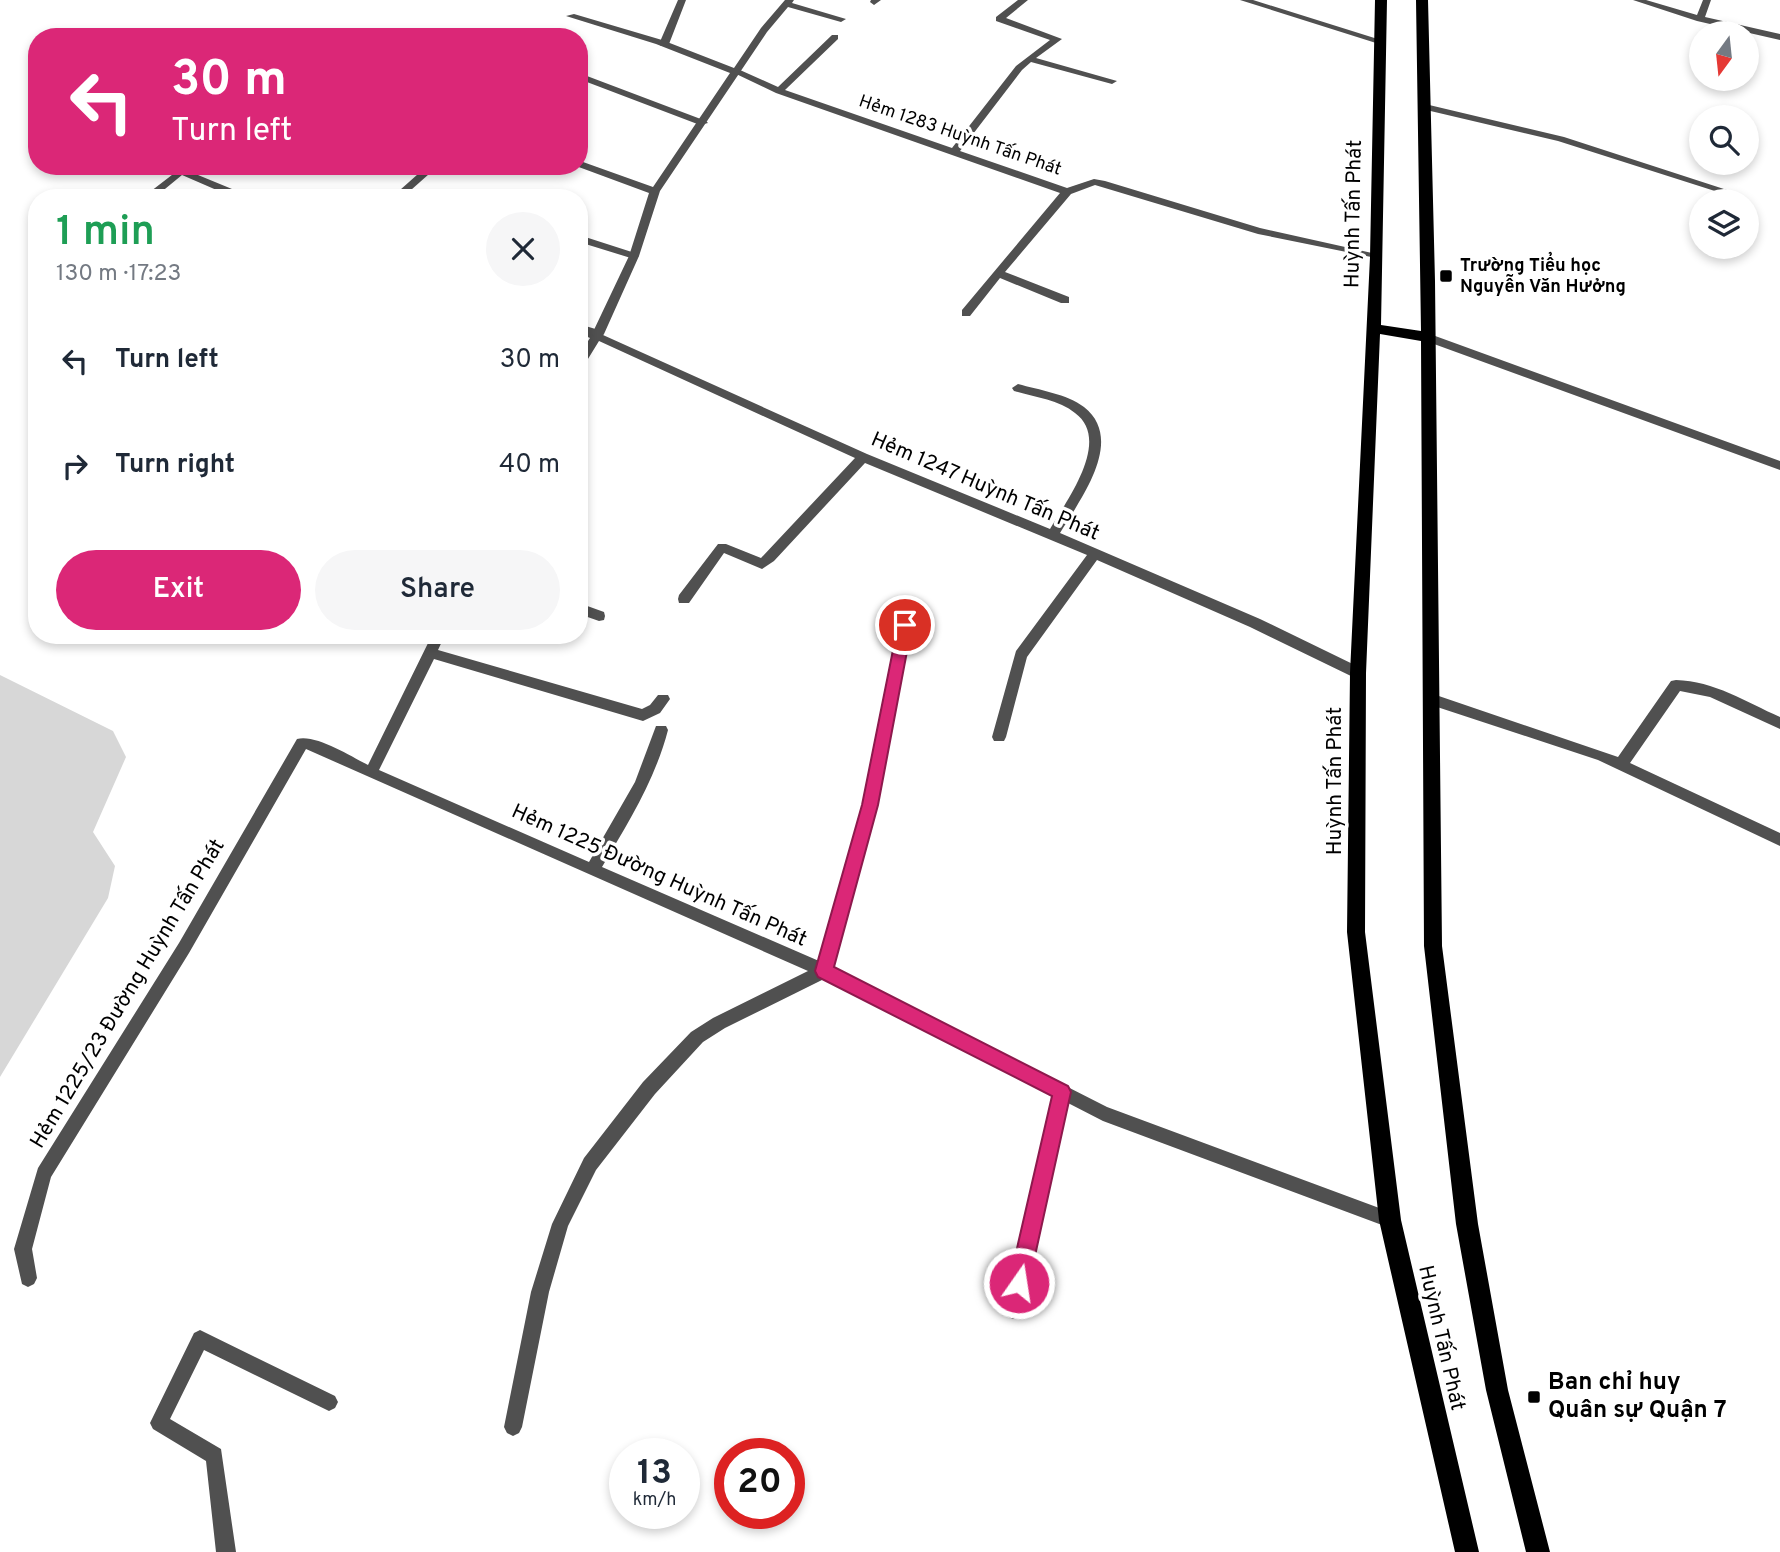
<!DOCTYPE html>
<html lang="en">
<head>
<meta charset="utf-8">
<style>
  :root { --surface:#fff; --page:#f6f6f7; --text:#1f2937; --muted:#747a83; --accent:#db2777 }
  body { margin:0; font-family:Overpass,sans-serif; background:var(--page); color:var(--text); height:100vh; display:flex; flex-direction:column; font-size:26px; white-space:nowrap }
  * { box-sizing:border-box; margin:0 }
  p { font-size:23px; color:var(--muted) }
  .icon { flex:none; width:38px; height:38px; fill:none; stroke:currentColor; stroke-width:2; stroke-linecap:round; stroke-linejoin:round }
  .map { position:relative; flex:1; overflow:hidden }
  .drawer { position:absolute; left:28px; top:189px; width:560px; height:455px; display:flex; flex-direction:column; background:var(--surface); border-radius:28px; box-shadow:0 4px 10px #0003 }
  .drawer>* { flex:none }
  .guide { position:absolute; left:28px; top:28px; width:560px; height:147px; border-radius:28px; box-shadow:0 4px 10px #0003; background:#db2777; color:#fff; overflow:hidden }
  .needle { width:46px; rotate:195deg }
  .buttons { position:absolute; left:1689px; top:21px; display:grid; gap:14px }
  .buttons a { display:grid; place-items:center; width:70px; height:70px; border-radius:50%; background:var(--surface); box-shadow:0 4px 10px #0003; font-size:35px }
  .speed { position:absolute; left:609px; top:1438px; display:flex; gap:14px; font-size:35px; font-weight:700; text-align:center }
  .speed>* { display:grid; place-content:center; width:91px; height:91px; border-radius:50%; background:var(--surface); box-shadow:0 4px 10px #0003; line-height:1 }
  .speed small { font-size:18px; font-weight:400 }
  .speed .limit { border:10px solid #d22; background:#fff; color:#111 }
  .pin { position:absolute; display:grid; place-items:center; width:60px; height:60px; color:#fff; margin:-30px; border:4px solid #fff; border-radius:50%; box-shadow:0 2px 7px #0007 }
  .me { position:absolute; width:77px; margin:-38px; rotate:13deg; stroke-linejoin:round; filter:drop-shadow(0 0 5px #0008) }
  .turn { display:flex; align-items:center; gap:24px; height:147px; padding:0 28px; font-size:32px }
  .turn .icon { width:91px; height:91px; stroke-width:2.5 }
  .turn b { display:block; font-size:49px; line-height:60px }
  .round { display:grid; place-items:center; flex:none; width:74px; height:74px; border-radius:37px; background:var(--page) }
  .overview { display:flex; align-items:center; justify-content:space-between; height:119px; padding:0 28px }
  h1 { font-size:42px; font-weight:600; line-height:52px; color:#1e9e55 }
  .primary-button { display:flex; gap:14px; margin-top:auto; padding:14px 28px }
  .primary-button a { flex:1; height:80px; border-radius:42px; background:var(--accent); color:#fff; font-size:28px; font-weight:600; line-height:80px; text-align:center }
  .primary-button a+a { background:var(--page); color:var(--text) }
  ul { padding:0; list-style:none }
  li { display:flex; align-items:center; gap:21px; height:105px; padding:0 28px }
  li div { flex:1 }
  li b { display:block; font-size:26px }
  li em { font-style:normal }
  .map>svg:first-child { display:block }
  .green { fill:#d7d7d7 }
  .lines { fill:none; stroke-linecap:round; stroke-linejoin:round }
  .service { fill:#505050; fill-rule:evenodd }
  .minor { fill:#505050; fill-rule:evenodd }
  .primary { fill:#000; fill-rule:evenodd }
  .route { fill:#db2777; stroke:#8e194d; stroke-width:2 }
  .poi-dot { fill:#000; stroke:#fff; stroke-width:2.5 }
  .labels { text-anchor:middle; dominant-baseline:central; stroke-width:7; stroke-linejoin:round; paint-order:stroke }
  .far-street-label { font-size:18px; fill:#000; stroke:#fff }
  .far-poi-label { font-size:18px; font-weight:bold; fill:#000; stroke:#fff; text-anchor:start }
  .street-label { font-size:21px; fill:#000; stroke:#fff }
  .near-poi-label { font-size:24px; font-weight:bold; fill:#000; stroke:#fff; text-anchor:start }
</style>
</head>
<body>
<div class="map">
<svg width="1780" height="1552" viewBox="0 0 1780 1552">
  <rect width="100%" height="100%" fill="#fff"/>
  <path class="green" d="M0,675L113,731L126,757L93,832L115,866L108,898L0,1077Z"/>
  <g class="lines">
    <path class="service" d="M678,0H686L669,44L661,46L659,44Z
      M871,0H881L874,5L870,2Z
      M1018,0H1028L1006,18L1062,39L1036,58L1117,81L1112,84L1031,62L1022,70L960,151L1067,188L1094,179L1105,181L1260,228L1381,255V259L1258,234L1095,185L1071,194L1005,272L1069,297V303H1061L1000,278L970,316H962V310L1060,193L776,93L732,72L740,70L778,87L832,35H838V39L785,90L952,148L1016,66L1050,40L996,21V17Z
      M579,73L706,121L708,123L700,125L579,79Z
      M181,168L249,196L250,198H235L182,175L154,198H142Z
      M579,235L638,254L639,256L634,259L579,242Z
      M579,324L602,331L603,335L867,454L1050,529C1067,500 1112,440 1075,413C1059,400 1034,397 1014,391L1012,388L1018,384C1039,390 1067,394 1084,407C1126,440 1080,500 1060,533L1260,619L1363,669L1365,673L1358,678L1353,677L1250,627L1097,560L1027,657L1006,737L1004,741H994L992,737L1016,651L1087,555L865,463L774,561L762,569L724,553L689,603H679L678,599L679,595L718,544H726L761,558L855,458L599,341L583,367L579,368V355L590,338L579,333Z
      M1427,333L1780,461V470L1423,340L1421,337Z
      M910,597L916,602L877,805L833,968L1107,1107L1390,1212L1396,1214L1398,1220L1396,1226L1390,1228L1103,1121L1068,1103L1022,1310L1019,1316L1013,1319L1007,1316L1004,1310L1053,1096L824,979L725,1028L703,1042L655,1094L596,1170L568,1226L549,1292L522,1427L519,1433L513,1436L507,1433L504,1427L531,1292L552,1224L584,1158L643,1082L691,1032L713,1018L808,971L306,749L189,953L51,1177L32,1249L37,1278L34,1284L28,1287L22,1284L14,1249L38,1168L179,943L297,739C316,734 350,756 368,765L432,635H445L438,650L642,709L650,705L658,695H668L670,699L660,713L643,721L434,659L379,770L589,862L635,782L656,726H666L668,730C655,780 628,823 602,867L819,961L863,805L904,602Z
      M579,603L604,612L605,616L604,620L599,621L579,614Z
      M200,1330L335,1396L338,1402L335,1408L329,1411L204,1350L170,1419L221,1449L236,1552H216L206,1461L153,1429L150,1423L194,1333Z"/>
    <path class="minor" d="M785,0H794L792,3L846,19L841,22L788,7L767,32L660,191L639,256L604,334L602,337H594L592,334L629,256L649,193L576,166H579V161L583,162L653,187L730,73L656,44L566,16L574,14L662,40L734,68L761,28Z
      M1240,0H1253L1384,41L1376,43Z
      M1633,0H1646L1697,15L1703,0H1711L1705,17L1780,34V40L1697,21Z
      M1425,104L1564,137L1727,190L1726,192H1718L1558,141L1422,109V105Z
      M427,166H438L402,198H391Z
      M1676,680C1714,681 1746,702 1780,717V729L1710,697L1680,691L1630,763L1780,833V846L1598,760L1425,703L1423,699L1425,695L1430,693L1618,757L1671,681Z"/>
    <path class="primary" d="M1375,0H1387L1381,325L1421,331L1416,0H1428L1435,281L1442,946L1478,1224L1508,1390L1550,1552H1526L1486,1390L1456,1224L1424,946L1421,341L1380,334L1366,673L1365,932L1401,1220L1479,1552H1455L1379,1220L1347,932L1350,673L1370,257Z"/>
  </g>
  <path class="route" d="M905,619L912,625L878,805L834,967L1068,1086L1071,1092L1029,1283L1026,1290L1019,1292L1012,1290L1009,1283L1052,1096L818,977L815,971L862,805L898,625Z"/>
  <g class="poi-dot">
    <rect x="1439" y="269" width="14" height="14" rx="3.5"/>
    <rect x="1527" y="1390" width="14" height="14" rx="3.5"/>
  </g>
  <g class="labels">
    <g class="far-street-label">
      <text transform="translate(960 136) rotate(19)">Hẻm 1283 Huỳnh Tấn Phát</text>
    </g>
    <g class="far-poi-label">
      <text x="1460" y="266">Trường Tiểu học<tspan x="1460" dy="21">Nguyễn Văn Hưởng</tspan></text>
    </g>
    <g class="street-label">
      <text transform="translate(1354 214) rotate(-89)">Huỳnh Tấn Phát</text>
      <text transform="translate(985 487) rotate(23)">Hẻm 1247 Huỳnh Tấn Phát</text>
      <text transform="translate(1335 781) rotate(-90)">Huỳnh Tấn Phát</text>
      <text transform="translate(659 876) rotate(24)">Hẻm 1225 Đường Huỳnh Tấn Phát</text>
      <text transform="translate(128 994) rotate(-59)">Hẻm 1225/23 Đường Huỳnh Tấn Phát</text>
      <text transform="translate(1441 1338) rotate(77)">Huỳnh Tấn Phát</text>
    </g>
    <g class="near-poi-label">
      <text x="1548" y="1383">Ban chỉ huy<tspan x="1548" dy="28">Quân sự Quận 7</tspan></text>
    </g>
  </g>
</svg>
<div class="buttons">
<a><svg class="needle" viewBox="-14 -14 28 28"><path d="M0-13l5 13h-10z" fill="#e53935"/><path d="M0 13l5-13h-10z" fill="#747a83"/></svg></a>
<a><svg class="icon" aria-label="search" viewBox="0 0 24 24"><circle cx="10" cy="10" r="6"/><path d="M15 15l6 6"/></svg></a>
<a><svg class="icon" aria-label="layers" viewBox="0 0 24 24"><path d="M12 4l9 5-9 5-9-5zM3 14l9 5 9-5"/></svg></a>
</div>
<div class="speed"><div>13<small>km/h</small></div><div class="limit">20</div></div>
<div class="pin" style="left:905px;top:625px;background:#d93025"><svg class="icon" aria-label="arrive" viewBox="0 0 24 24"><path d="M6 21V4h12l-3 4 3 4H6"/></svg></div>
<svg class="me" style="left:1019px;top:1283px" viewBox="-20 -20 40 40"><circle r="17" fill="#db2777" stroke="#fff" stroke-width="3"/><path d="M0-11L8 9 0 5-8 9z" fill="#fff"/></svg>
<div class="guide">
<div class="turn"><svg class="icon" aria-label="left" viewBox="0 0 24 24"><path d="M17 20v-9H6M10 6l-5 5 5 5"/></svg><div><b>30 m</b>Turn left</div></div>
</div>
<section class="drawer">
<div class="overview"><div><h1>1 min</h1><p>130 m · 17:23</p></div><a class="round"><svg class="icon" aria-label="close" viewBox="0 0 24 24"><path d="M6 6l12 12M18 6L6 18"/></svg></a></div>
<ul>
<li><svg class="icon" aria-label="left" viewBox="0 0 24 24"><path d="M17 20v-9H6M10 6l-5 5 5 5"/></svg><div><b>Turn left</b></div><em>30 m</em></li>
<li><svg class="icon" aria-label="right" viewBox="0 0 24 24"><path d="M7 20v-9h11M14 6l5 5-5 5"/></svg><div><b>Turn right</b></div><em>40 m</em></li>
</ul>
<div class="primary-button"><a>Exit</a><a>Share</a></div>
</section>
</div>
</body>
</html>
